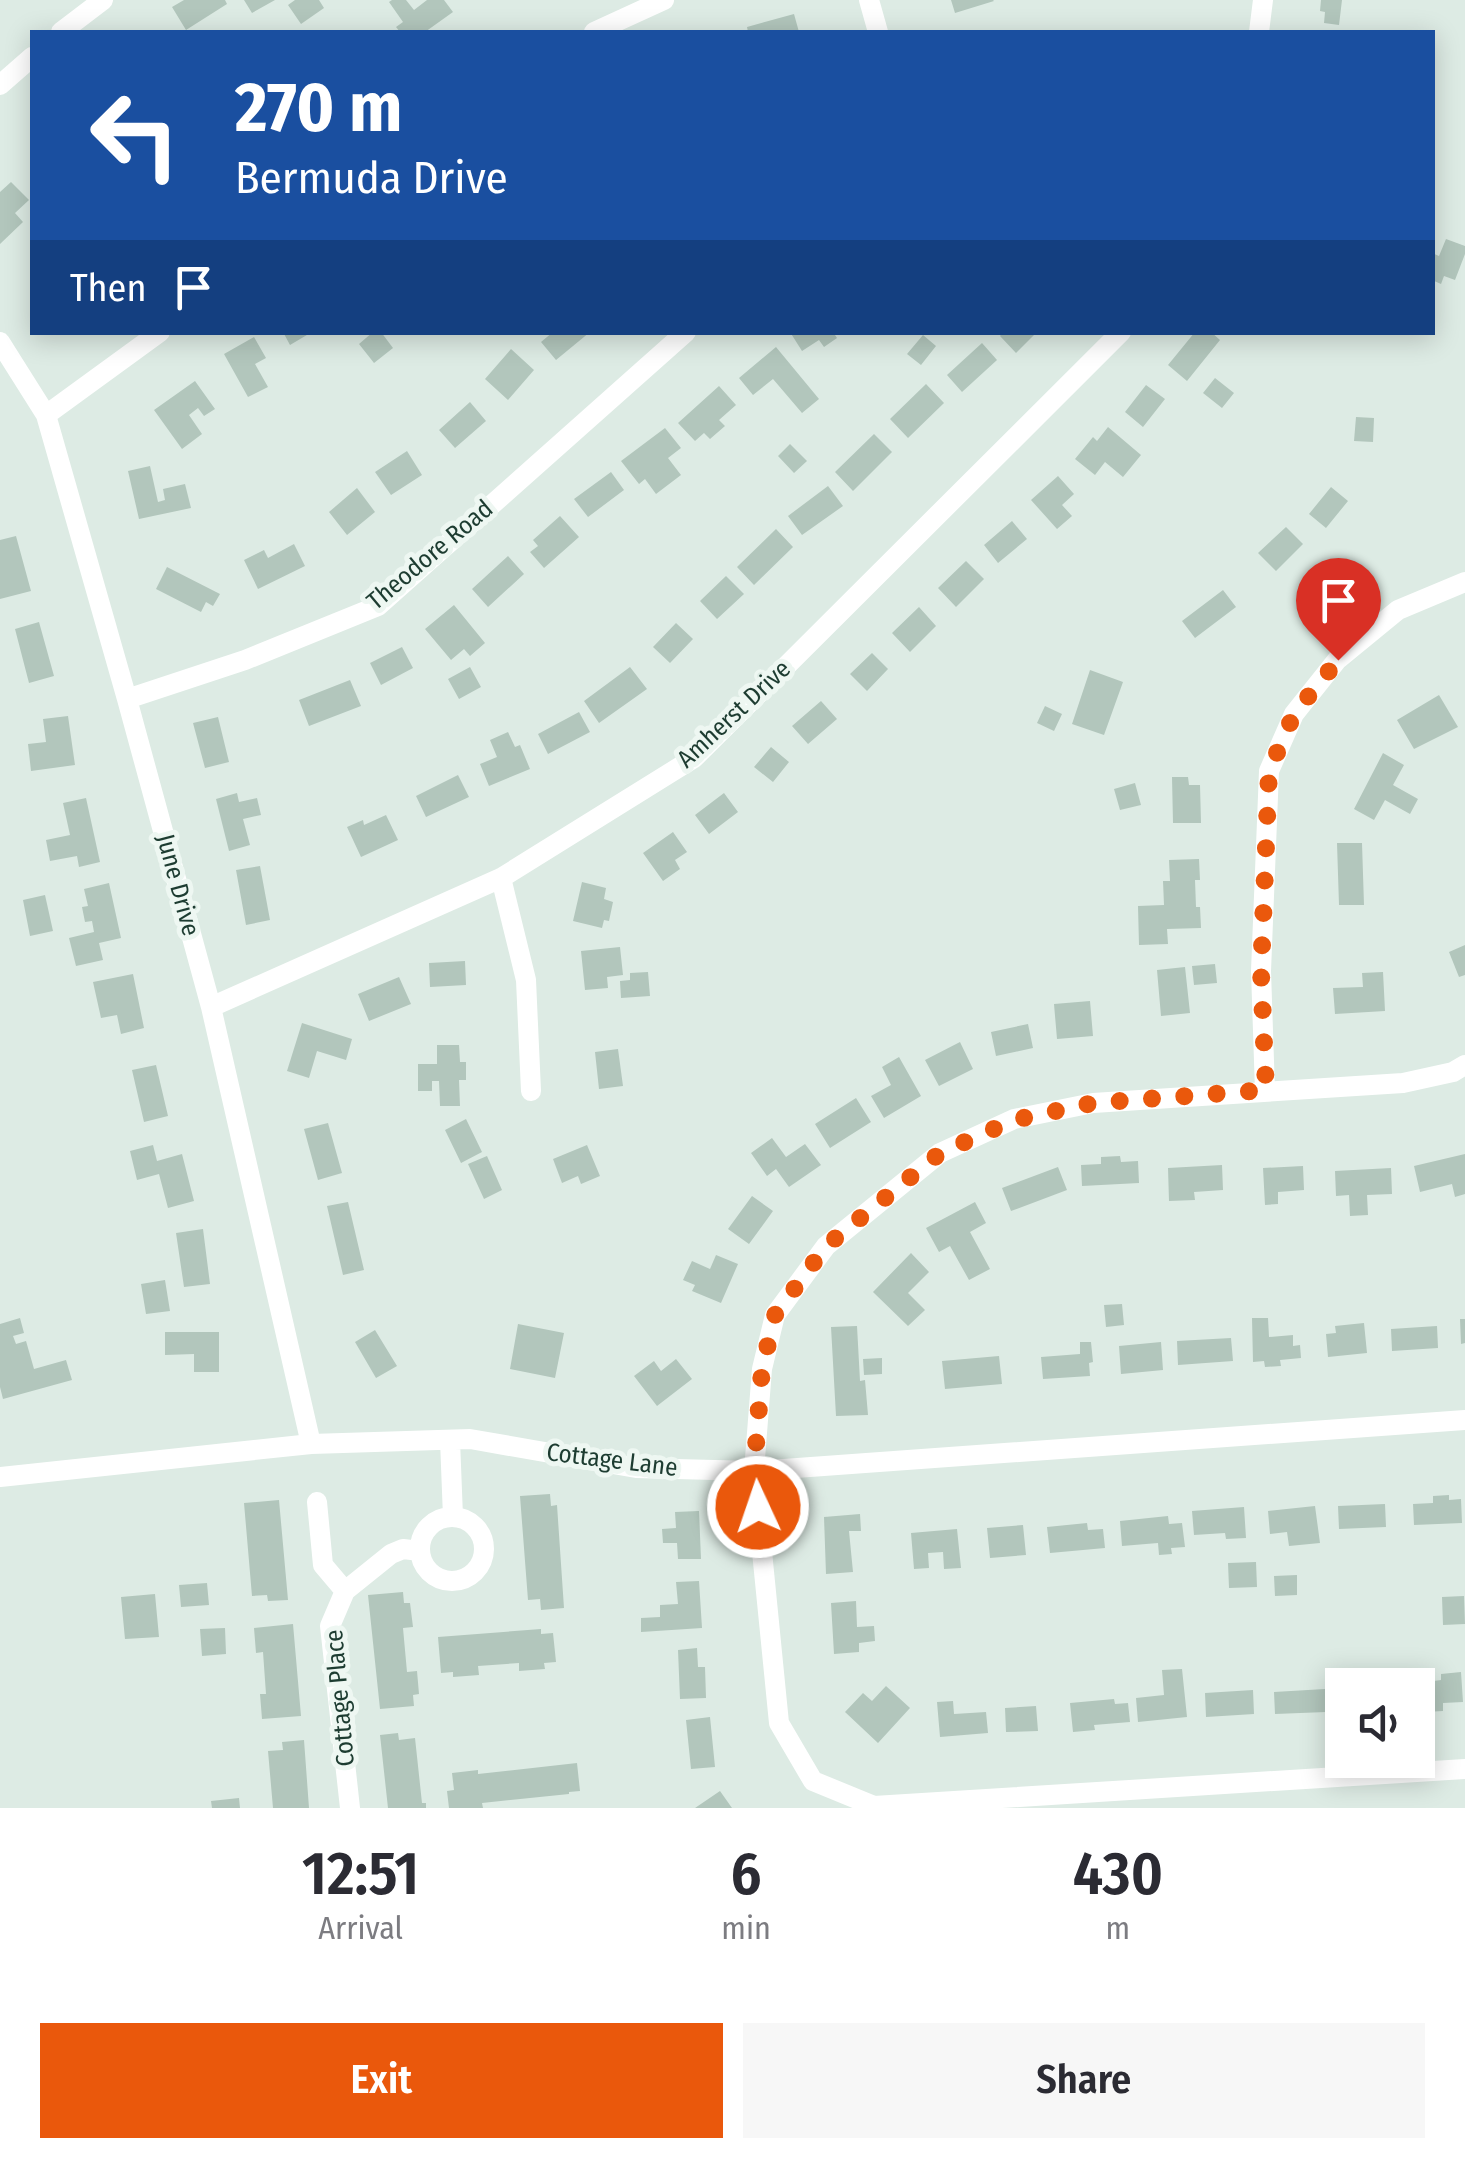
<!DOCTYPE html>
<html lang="en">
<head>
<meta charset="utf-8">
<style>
  :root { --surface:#fff; --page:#f7f7f7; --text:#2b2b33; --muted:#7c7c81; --accent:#ea580c }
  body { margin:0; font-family:"Fira Sans Condensed",sans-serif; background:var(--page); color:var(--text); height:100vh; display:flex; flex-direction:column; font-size:38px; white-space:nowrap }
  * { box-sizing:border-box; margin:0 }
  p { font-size:32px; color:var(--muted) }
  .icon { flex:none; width:55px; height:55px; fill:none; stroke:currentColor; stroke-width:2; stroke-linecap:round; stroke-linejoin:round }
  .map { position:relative; height:1808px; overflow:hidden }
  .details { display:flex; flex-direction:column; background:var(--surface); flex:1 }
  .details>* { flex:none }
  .top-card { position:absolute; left:30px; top:30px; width:1405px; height:305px; border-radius:0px; box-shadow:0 5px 25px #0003; background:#1a4fa0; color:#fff; overflow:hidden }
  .fabs { position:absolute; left:1325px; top:1668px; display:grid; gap:20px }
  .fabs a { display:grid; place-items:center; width:110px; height:110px; border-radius:0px; background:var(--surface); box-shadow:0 5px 25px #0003; font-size:50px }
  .pin { position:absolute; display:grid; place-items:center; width:85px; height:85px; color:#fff; margin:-102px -42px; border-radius:50% 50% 50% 0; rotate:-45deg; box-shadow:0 0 10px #0007 }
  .pin .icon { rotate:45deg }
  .me { position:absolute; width:110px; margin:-55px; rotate:357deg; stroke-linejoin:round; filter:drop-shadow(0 0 8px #0008) }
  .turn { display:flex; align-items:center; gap:35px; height:210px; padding:0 40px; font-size:45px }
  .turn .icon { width:130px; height:130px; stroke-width:2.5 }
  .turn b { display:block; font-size:70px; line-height:85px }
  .then { display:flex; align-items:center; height:95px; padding:0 40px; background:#0003; gap:20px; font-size:38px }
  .eta { display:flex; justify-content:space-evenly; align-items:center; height:170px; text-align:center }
  .eta b { font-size:60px; font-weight:600; line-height:70px }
  .action { display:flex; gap:20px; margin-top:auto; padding:20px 40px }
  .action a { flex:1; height:115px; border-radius:0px; background:var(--accent); color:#fff; font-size:40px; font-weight:600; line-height:115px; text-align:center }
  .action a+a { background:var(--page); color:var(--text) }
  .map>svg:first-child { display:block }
  .building { fill:#b2c6bc }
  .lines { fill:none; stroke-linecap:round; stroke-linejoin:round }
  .street { stroke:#fff; stroke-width:20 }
  .route { stroke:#ea580c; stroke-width:18; stroke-dasharray:0 32.4 }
  .labels { text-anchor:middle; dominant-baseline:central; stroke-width:10; stroke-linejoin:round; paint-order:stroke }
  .street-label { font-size:25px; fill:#1d3c31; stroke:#eef7f2 }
</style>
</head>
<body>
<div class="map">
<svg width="1465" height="1808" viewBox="0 0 1465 1808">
  <rect width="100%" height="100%" fill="#ddebe4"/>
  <path class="building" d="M184,0H225L227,4L186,30L172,7Z
    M244,0H275L252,13Z
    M295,0H319L324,8L301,24L288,5Z
    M392,0H406L414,10L427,0H444L453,12L425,32H400L396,27L403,22L389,2Z
    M951,0H993L994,1L955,13Z
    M1321,0H1342L1339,25L1324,23L1325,12L1320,11Z
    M794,14L799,32H748L747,27Z
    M11,182L29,200L15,213L23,222L0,244V192Z
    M1446,239L1465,246V254L1455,280L1444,276L1441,284L1432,280V253L1439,256Z
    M283,332H312L290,345Z
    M373,332H381L393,348L374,363L359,344Z
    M553,332H590L556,360L541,342Z
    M790,332H833L837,338L824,347L819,340L802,351Z
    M1003,332H1037L1016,353L1000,336Z
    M1195,332H1211L1220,340L1187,381L1168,365Z
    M923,335L936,346L921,365L907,354Z
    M254,337L266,358L255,364L268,387L248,397L224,354Z
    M982,343L997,360L962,392L947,375Z
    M776,347L819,399L802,413L773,379L753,395L739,378Z
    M511,349L534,370L508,400L485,379Z
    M1215,378L1234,393L1222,408L1203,393Z
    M195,381L215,409L204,416L198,408L189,415L202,434L182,449L154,410Z
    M926,384L944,403L908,438L890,419Z
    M1146,385L1165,399L1143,427L1125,412Z
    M719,386L736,405L719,420L725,426L710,439L704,433L695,441L678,423Z
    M470,402L486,421L455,448L439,430Z
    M1356,417L1374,418L1373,442L1354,441Z
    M1108,427L1141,455L1123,477L1105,462L1095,475L1075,459L1093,437L1097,441Z
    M665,428L681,448L668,458L681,475L656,494L645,479L639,484L621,461Z
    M874,434L892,452L853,491L835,472Z
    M790,444L807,461L794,473L778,456Z
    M407,451L422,475L391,495L375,472Z
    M150,466L158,502L165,500L163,489L185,484L191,508L139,519L128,471Z
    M611,472L624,490L588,517L574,499Z
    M1058,476L1074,494L1062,505L1072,516L1057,529L1031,500Z
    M828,486L843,506L802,535L788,516Z
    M1331,487L1348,501L1326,528L1309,514Z
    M357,488L375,512L347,535L329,512Z
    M560,516L579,537L544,568L530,552L538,546L533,540Z
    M1012,521L1027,539L998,563L984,545Z
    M1286,527L1303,544L1276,571L1258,553Z
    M776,529L793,547L754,585L737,567Z
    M16,536L31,591L0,599V540Z
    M294,544L305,566L258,589L244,560L264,550L268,558Z
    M508,556L524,574L488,607L472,589Z
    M966,561L984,579L956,607L938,588Z
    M167,567L220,594L213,606L206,602L201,612L156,589Z
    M726,576L744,594L717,619L700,601Z
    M1223,590L1236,607L1195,638L1182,621Z
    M454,605L485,643L470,656L464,649L451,660L425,629Z
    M919,607L936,626L910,652L892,633Z
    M39,622L54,676L29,683L15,629Z
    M676,623L693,639L670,663L653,647Z
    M402,647L413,668L381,685L370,663Z
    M872,653L888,669L867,691L850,674Z
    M470,667L481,687L459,699L448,679Z
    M630,667L647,689L599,723L584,701Z
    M1090,670L1123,682L1104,735L1072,724Z
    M350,680L361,706L309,726L299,700Z
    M1439,695L1458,727L1414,749L1397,720Z
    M821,701L837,719L808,744L792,726Z
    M1045,706L1062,714L1054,731L1037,723Z
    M579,712L590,732L548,754L538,734Z
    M68,716L75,765L31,771L28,744L46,742L43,719Z
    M218,717L229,762L205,768L193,723Z
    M508,732L515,747L520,745L530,769L489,786L480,764L497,757L490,740Z
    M771,747L789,762L773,782L754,767Z
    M1383,753L1404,765L1393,785L1418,799L1410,814L1385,800L1374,820L1354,809Z
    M458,775L469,797L426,817L416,796Z
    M1172,777H1188L1189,785H1200L1201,823H1173Z
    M1135,783L1141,805L1120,810L1114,789Z
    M237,793L239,802L257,798L261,815L243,819L250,845L229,851L216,799Z
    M724,793L738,812L709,834L695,815Z
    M86,798L100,862L79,867L77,856L50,861L46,840L70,835L63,803Z
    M386,815L398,840L361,857L347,827L363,820L364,825Z
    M673,832L687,852L675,860L680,869L663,881L643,853Z
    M1337,843H1362L1364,905H1339Z
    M1199,859L1200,880H1195L1196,907H1200L1201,928L1167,929L1168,944L1139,945L1138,906L1164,905L1163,881H1170L1169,860Z
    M260,866L270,920L246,925L236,870Z
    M582,882L606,888L604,899L613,902L609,921L604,920L602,928L573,921Z
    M109,883L121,938L99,943L103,960L76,966L69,938L94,932L92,921L85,922L82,907L88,906L84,889Z
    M45,895L53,931L30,936L23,900Z
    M1465,945V975L1459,977L1449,952Z
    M620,947L623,975L607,977L608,988L585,990L581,951Z
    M465,961L466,985L430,987L429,963Z
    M1215,964L1217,983L1194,985L1192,966Z
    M1185,967L1190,1013L1161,1016L1157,970Z
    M648,972L650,996L621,998L620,981L630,980V973Z
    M1383,972L1385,1011L1335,1014L1333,988L1363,987L1362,973Z
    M133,974L144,1028L121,1034L117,1015L101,1018L93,982Z
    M399,977L411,1004L369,1021L358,994Z
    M1090,1001L1093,1036L1057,1039L1054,1004Z
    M302,1023L352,1039L346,1060L317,1051L309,1078L287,1071Z
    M1028,1024L1033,1048L996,1056L991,1032Z
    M960,1042L973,1069L939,1086L925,1060Z
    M437,1045H459L460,1062H466V1080H459L460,1106H440L439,1081H432V1091H418V1064H437Z
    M618,1049L623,1086L599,1089L595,1052Z
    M899,1057L921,1096L884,1118L871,1096L891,1085L882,1067Z
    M156,1065L168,1116L144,1122L132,1070Z
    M856,1098L871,1122L830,1148L815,1124Z
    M466,1119L482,1152L461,1163L445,1130Z
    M328,1123L342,1173L318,1180L304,1129Z
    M772,1138L786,1157L805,1144L821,1165L789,1187L776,1169L767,1176L751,1153Z
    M153,1145L157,1161L182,1154L194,1201L168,1208L159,1174L137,1180L130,1151Z
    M587,1145L600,1176L581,1184L578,1176L562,1183L553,1159Z
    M1465,1154V1194L1455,1197L1452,1184L1420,1192L1414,1166Z
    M487,1156L502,1190L484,1199L468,1164Z
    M1120,1156L1121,1162L1138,1161L1139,1183L1082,1186L1081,1165L1101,1164V1157Z
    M1222,1165L1223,1190L1194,1192L1195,1200L1169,1201L1168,1168Z
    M1303,1166L1304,1190L1278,1192V1204L1265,1205L1263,1168Z
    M1058,1167L1067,1190L1011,1211L1002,1188Z
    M1391,1168L1392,1194L1367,1195L1368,1215L1350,1216L1349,1195L1336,1196L1335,1171Z
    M752,1196L773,1211L749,1244L728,1229Z
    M348,1202L364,1270L343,1275L327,1206Z
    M975,1202L986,1223L970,1232L990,1269L969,1280L950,1246L939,1252L926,1228Z
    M203,1229L210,1284L184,1287L176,1233Z
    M911,1253L929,1272L908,1293L925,1310L908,1326L873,1292Z
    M716,1255L738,1264L721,1303L692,1291L695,1285L683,1280L692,1261L710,1269Z
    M165,1280L170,1311L146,1314L141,1284Z
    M1122,1304L1124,1325L1106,1327L1104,1305Z
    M20,1318L24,1333L13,1336L16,1344L26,1341L34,1369L66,1360L72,1380L3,1399L0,1387V1324Z
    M1252,1318H1268L1269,1337L1293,1335V1346L1300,1345L1301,1358L1280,1360L1281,1366L1265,1367L1264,1361L1253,1362Z
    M1460,1319H1465V1343L1461,1344Z
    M1364,1323L1367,1353L1328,1357L1326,1334L1336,1333L1335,1326Z
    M518,1324L564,1333L555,1378L510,1369Z
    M857,1326L860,1381L865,1380L868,1415L836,1416L831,1327Z
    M1437,1326L1438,1348L1392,1351L1391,1329Z
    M375,1330L397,1366L376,1378L355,1342Z
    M165,1332H219V1372H194V1354L165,1355Z
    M1231,1338L1233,1361L1178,1365L1177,1341Z
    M1080,1342H1091L1093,1362L1089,1363L1090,1376L1043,1379L1041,1357L1080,1354Z
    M1161,1342L1163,1370L1121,1374L1119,1346Z
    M999,1356L1002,1384L945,1389L942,1361Z
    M882,1358V1374L864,1375L863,1359Z
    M676,1359L692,1379L657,1406L634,1376L654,1361L661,1371Z
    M550,1494L551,1506L557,1505L564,1608L541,1610L540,1599L528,1600L520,1496Z
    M1449,1495V1500L1461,1499L1462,1523L1414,1525L1413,1504L1433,1503V1496Z
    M279,1500L288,1600L268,1601L267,1595L252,1596L244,1503Z
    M1385,1504L1386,1527L1339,1529L1338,1506Z
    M1315,1506L1320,1543L1289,1546L1287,1532L1270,1534L1268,1511Z
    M1244,1507L1246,1538L1226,1539L1225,1533L1194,1535L1192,1511Z
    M699,1511L701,1559H678L677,1543H663L662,1529L676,1528L675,1512Z
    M860,1514L861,1531H849L853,1572L826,1574L824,1517Z
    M1168,1516L1169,1524L1182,1523L1185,1547L1171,1548L1172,1554L1159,1555L1158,1543L1122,1546L1120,1521Z
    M1087,1523L1088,1530L1103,1529L1105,1548L1050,1553L1047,1527Z
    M1023,1525L1026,1555L990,1558L987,1528Z
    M957,1529L961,1568L944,1569L943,1552L928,1553L929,1568L914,1569L911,1533Z
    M1256,1562L1257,1587L1229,1588L1228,1563Z
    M1297,1575V1595L1275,1596L1274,1576Z
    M699,1581L702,1628L641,1632V1618L660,1617V1605L678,1604L676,1582Z
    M207,1583L209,1605L181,1607L179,1585Z
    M403,1592L404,1603H410L413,1627L403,1628L407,1672L417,1671L419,1694L413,1695L414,1706L380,1709L368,1595Z
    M155,1594L159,1637L125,1639L121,1597Z
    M1464,1596L1465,1624L1443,1625L1442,1597Z
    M856,1601L857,1627L874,1626L875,1641L859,1643V1652L834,1654L831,1603Z
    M293,1624L301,1716L262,1719L260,1694H266L263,1652L256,1653L254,1628Z
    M225,1628L226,1654L202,1656L200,1629Z
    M541,1629V1634L553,1633L556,1662L544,1663L545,1669L519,1671V1663L478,1666L479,1675L453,1677V1672L441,1673L438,1637Z
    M697,1648L698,1667H705L706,1698L680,1699L678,1650Z
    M1182,1669L1187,1717L1138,1722L1136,1698L1164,1695L1162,1670Z
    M1461,1672L1463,1702L1443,1703V1711L1425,1712V1706H1418V1683L1441,1680V1674Z
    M886,1686L910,1708L878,1743L845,1712L863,1693L872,1701Z
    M1325,1689L1326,1712L1275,1714L1274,1692Z
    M1253,1690L1254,1714L1206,1717L1205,1693Z
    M1114,1699L1115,1704L1128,1703L1130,1722L1094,1725L1095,1730L1073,1732L1070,1703Z
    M953,1701L954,1714L986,1712L988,1733L940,1737L937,1702Z
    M1036,1706L1038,1731L1006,1732L1005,1708Z
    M710,1717L715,1767L691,1769L686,1720Z
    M398,1733L399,1740L415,1738L422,1803H426V1808H388L380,1735Z
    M304,1740L309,1808H273L268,1751L283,1750L282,1742Z
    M577,1763L580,1791L569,1792V1794L482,1803L483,1808H449L447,1791L454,1790L452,1773L478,1770V1774Z
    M720,1791L732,1808H695Z
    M239,1798L240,1808H212L211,1801Z"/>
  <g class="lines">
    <path class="street" d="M869,0L878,32
      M61,32L103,0
      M594,32L664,0
      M1259,32L1263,0
      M0,85L32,57
      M0,342L46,415L127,699L211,1007L311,1444
      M46,415L160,332
      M127,699L245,660L378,606L686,332
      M501,878L526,980L531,1091
      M211,1007L501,878L694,758L1121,332
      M1465,1065L1453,1072L1403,1083L1093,1103L1014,1119L940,1153L826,1246L775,1315L762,1369L754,1471L779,1723L813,1781L874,1806L1465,1769
      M1265,1091L1261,971L1269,771L1294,714L1337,660L1398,610L1465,582
      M450,1440L453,1517
      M0,1477L311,1444L470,1439L636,1468L754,1471L1465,1420
      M317,1502L323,1565L345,1591L330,1626L350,1808
      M420 1549a32 32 0 1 1 64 0a32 32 0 1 1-64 0Z
      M345,1591L391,1554L403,1549L420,1551"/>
  </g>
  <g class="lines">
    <path class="route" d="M758,1507L754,1471L762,1369L775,1315L826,1246L940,1153L1014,1120L1093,1103L1266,1090L1261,972L1269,771L1294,714L1338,660"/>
  </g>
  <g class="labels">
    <g class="street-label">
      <text transform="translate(430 555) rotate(-40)">Theodore Road</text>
      <text transform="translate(734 714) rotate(-43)">Amherst Drive</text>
      <text transform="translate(178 885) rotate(75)">June Drive</text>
      <text transform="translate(612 1460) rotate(7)">Cottage Lane</text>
      <text transform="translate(340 1698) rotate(-95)">Cottage Place</text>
    </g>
  </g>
</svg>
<div class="fabs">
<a><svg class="icon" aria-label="sound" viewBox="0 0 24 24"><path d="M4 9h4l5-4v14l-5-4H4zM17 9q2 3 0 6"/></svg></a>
</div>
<div class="pin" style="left:1338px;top:660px;background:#d93025"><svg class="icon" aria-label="arrive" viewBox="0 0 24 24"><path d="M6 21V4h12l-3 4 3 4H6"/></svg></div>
<svg class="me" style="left:758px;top:1507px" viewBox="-20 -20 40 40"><circle r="17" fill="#ea580c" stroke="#fff" stroke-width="3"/><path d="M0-11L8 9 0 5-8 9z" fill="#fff"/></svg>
<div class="top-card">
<div class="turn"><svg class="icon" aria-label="left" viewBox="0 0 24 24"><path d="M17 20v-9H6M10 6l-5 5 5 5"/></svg><div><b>270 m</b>Bermuda Drive</div></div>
<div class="then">Then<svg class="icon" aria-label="arrive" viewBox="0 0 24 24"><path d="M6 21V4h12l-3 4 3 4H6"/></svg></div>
</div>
</div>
<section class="details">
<div class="eta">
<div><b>12:51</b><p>Arrival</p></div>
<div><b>6</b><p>min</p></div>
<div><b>430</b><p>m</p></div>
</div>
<div class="action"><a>Exit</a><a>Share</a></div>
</section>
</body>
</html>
